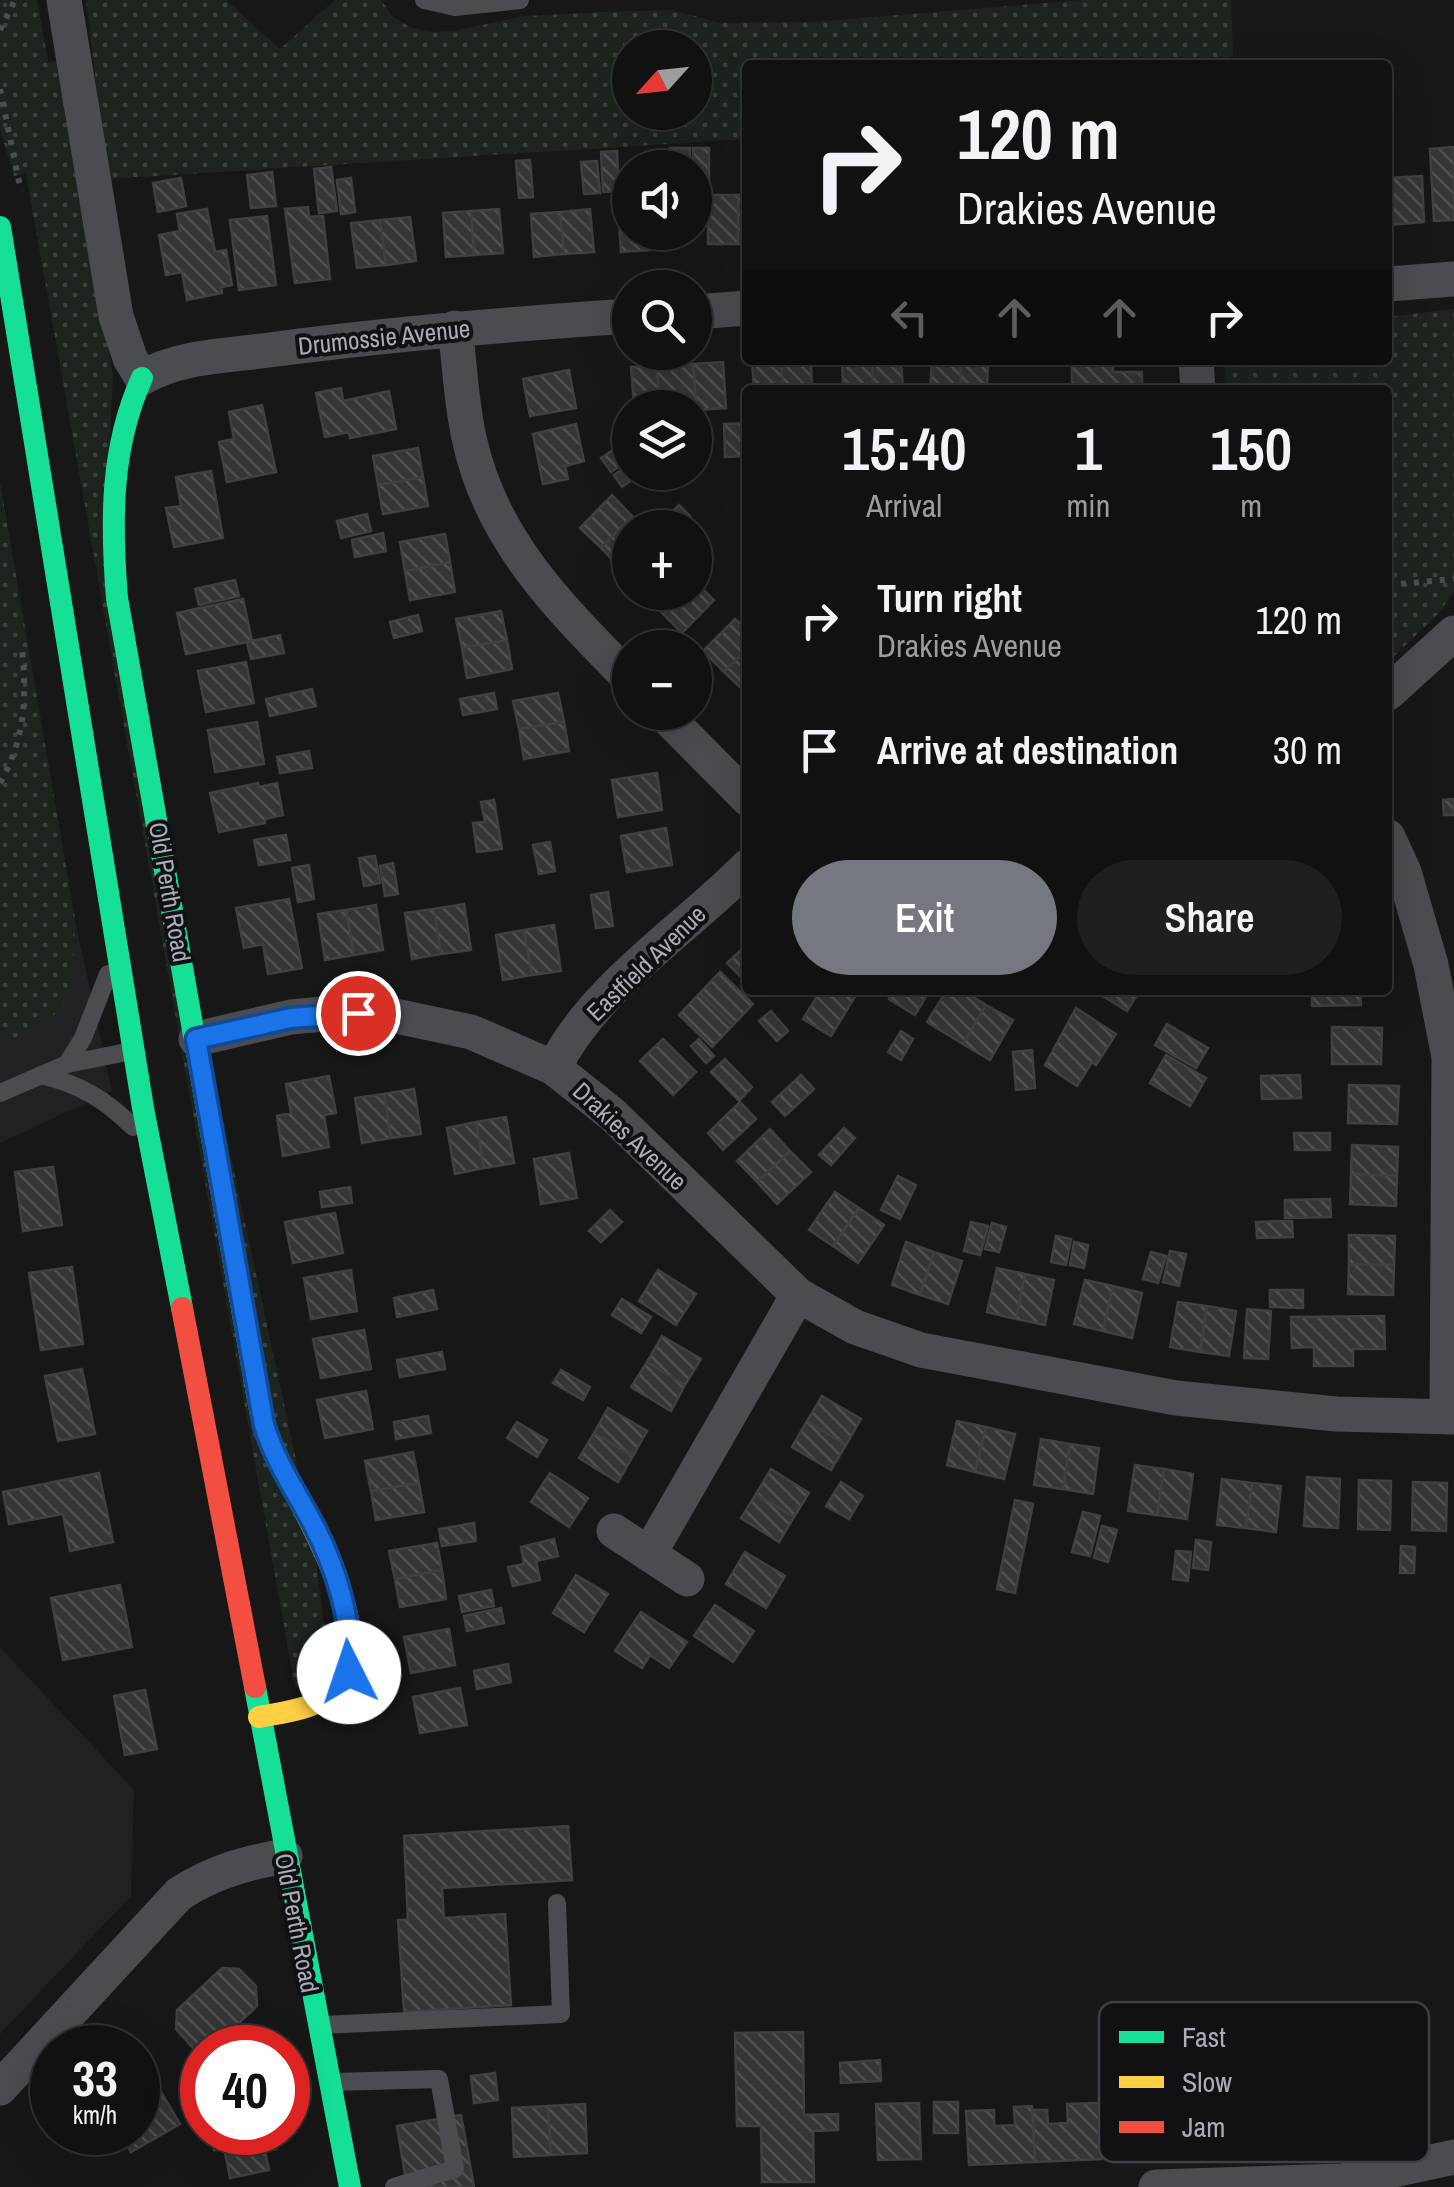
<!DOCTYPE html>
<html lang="en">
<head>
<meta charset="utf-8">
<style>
  :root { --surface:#111; --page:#1e1f1f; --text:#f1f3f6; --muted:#9c9d9f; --line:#303131; --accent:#757880 }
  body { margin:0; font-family:"Archivo Narrow",sans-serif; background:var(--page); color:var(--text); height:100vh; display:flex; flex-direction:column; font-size:38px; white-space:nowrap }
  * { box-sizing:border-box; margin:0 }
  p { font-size:32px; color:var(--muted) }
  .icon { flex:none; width:55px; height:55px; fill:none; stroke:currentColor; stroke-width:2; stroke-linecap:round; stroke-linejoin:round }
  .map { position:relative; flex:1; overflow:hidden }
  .panel { position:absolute; left:742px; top:385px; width:650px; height:610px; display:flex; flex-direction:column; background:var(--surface); border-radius:10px; box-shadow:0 10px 40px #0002,0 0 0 2px var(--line) }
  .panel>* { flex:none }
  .guide { position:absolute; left:742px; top:60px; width:650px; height:305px; border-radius:10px; box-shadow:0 10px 40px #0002,0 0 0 2px var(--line); background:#111; color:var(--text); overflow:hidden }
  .needle { width:65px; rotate:243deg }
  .fabs { position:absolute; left:612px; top:30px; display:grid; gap:20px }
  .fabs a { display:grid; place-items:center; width:100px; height:100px; border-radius:50%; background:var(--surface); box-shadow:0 10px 40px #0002,0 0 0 2px var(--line); font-size:50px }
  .speed { position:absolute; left:30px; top:2025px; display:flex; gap:20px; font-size:50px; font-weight:700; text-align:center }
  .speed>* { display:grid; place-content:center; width:130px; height:130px; border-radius:50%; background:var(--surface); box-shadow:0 10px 40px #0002,0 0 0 2px var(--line); line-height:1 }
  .speed small { font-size:25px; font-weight:400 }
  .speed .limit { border:15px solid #d22; background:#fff; color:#111 }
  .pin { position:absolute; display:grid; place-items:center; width:85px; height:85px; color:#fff; margin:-42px; border:5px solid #fff; border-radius:50%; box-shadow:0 2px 10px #0007 }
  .me { position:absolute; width:110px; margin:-55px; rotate:356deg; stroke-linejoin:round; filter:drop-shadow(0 0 8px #0008) }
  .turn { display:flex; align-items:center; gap:35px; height:210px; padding:0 50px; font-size:45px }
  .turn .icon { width:130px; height:130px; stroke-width:2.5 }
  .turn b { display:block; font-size:70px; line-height:85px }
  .lanes { display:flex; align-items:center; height:95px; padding:0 50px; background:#0003; justify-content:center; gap:50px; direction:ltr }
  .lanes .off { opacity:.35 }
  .eta { display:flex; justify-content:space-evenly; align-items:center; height:170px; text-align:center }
  .eta b { font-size:60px; font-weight:600; line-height:70px }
  .button { display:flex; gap:20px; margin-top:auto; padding:20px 50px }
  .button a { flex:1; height:115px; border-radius:60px; background:var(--accent); color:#fff; font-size:40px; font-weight:600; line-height:115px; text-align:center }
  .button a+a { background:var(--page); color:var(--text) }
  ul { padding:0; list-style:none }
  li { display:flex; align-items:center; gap:30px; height:130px; padding:0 50px }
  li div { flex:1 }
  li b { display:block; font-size:38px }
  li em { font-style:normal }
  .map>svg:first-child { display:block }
  .built { fill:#212123 }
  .grass { fill:url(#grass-dots); fill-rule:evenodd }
  .building { fill:url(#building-back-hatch); stroke:#3f4043; stroke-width:2.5 }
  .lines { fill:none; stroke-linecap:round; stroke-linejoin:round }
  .path { stroke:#4d4e52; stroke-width:6; stroke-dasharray:5 8; stroke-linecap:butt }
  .lane { stroke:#4b4c50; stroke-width:18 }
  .street { stroke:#4b4c50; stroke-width:35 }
  .fast { stroke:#16e098; stroke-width:22 }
  .slow { stroke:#ffcf43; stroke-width:22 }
  .jam { stroke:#f24e42; stroke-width:22 }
  .route-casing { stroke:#114b97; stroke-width:25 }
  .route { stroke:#1a73e8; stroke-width:18 }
  .labels { text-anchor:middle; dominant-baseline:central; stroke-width:8; stroke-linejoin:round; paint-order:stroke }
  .street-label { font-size:25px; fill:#a8adb8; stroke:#111113 }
  .key { fill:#111113; stroke:#3e4045; stroke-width:2.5 }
  .key-label { font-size:28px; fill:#a8adb8 }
</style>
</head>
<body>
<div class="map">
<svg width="1454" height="2187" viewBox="0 0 1454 2187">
  <defs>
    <pattern id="grass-dots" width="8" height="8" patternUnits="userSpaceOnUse" patternTransform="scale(2.5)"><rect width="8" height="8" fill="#1d241e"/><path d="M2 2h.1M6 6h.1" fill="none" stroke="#3b413d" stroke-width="1.8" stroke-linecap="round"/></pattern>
    <pattern id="building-back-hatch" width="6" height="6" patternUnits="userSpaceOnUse" patternTransform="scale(2.5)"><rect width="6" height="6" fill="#353536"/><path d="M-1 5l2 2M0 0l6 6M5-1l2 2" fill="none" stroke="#4f5051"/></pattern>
  </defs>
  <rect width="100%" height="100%" fill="#171717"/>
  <path class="built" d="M0,574L112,1091L0,1143Z
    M0,1647L134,1790L131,1896L0,2034Z"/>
  <path class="grass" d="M0,0H37L48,62L60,61L113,377L103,561L313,1539L329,1661L316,1677L295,1688L26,174L14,176L0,129Z
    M86,0H226L280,49L335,0H381L393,17L412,28L431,32L453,31L525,16L607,12L673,10L720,23L812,22L1082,0H1231L1233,55L1222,65H748L747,139L108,179ZM630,48H695V112H630Z
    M1454,309V592L1438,614L1388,662V390H1226L1224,361L1388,360V317Z
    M0,482L75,919C71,1002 80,1009 0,1045V666L3,639L0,625Z"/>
  <path class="building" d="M1454,147V220L1434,221L1430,149Z
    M670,148H690V168H670Z
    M693,148H709V186H695Z
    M617,151L619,191L603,192L601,152Z
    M530,160L533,197L519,198L516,161Z
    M597,161L600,193L584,194L581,162Z
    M331,167L337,211L319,213L314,169Z
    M272,172L276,206L251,208L247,175Z
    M1422,176L1424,222L1389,225L1388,178Z
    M181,178L186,206L158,212L153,183Z
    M351,178L355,212L341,214L337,180Z
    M708,195H738V244H708Z
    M738,195L748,196V244H738Z
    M630,206V232H648L650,250L621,252L618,207Z
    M308,207L309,217L323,216L330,279L295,283L285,209Z
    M207,209L215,252L226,250L232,285L221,287L222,293L187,300L182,272L166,275L159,235L180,231L177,214Z
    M499,209L503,253L474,255L471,211Z
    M590,209L594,252L564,254L560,212Z
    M471,211L474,255L446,257L443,213Z
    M560,212L564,254L534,257L531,214Z
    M267,216L276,285L239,290L230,220Z
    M410,217L416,261L386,265L380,220Z
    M380,220L386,265L357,268L351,223Z
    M648,232H676L677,248L650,250Z
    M781,360L783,390H754L752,361Z
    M781,360H811L812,390H783Z
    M842,360H872L873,390H843Z
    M872,360H901L903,390H873Z
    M932,360H961L960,390H930Z
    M961,360H988L987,390H960Z
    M1072,360H1113V372H1142V390H1072Z
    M723,362L726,408L696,410L693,364Z
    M693,364L698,426H695V408H659L657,366Z
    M657,366L659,403L634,404L631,367Z
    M569,370L576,408L530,416L523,379Z
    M341,388L343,401L389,391L396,429L350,438L349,432L325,437L316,393Z
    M262,405L276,472L227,482L219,442L234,439L229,412Z
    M748,423V456L725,457L724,424Z
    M576,424L584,461L565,466L568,479L543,484L533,434Z
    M626,441L630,446V459L611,472L601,458Z
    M418,448L423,477L378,485L373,456Z
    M630,464V472H642L622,487L614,475Z
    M211,471L223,538L174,547L166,508L181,506L176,477Z
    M423,477L428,506L383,514L378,485Z
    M612,495L632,516L601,548L580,528Z
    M679,505L690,516L678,528H659L657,525Z
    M367,514L371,531L341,538L337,521Z
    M632,516L644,528H630V561L622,570L601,548Z
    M383,533L386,551L355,557L352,540Z
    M445,534L450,562L405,571L400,542Z
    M450,562L455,592L410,600L405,571Z
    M235,580L239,596L199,605L195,589Z
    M695,582L714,600L682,633L661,612L680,592H695Z
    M641,592H680L661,612Z
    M243,599L252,641L186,654L177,613Z
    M501,611L507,640L462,648L456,619Z
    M418,615L422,631L394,638L390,622Z
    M735,619L748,631V648L724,672L703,651Z
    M280,635L284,653L251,659L247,642Z
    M507,640L512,669L467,678L462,648Z
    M748,648V690L745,692L724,672Z
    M246,662L254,703L206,712L198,671Z
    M312,689L316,706L270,716L266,699Z
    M494,693L497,709L463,715L460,699Z
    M558,693L564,722L519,729L513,701Z
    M257,722L264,764L215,772L208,730Z
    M564,722L569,751L524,759L519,729Z
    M309,751L312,768L280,773L277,757Z
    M657,773L662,810L618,817L612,780Z
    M258,783L259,787L277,783L283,815L265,819V823L219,832L210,793Z
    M1454,799V815H1444L1443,800Z
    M494,800L502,849L477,852L473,823L485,822L481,802Z
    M666,828L672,865L627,872L621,836Z
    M286,835L290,860L259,865L254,840Z
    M550,842L555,871L539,874L533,845Z
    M375,856L380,883L364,886L359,858Z
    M393,863L398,894L385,896L380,866Z
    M309,865L314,899L298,902L292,868Z
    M608,892L613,926L596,928L591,895Z
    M289,899L302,968L268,974L263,944L244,948L236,908Z
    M464,904L471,950L441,954L434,909Z
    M376,905L383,950L354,955L346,910Z
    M434,909L441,954L412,959L405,913Z
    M346,910L354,955L325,960L318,914Z
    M554,925L561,971L532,975L524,930Z
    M524,930L532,975L503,980L496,935Z
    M740,951L748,958V984L727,963Z
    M720,972L753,1004L733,1025L700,993Z
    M821,990H847L856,995L831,1036L803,1019Z
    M894,990H930L915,1015L889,999Z
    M947,990H962L986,1005L963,1044L927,1022Z
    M1093,990H1140L1127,1011Z
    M1312,990H1360L1361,1005L1312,1006Z
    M700,993L733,1025L712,1047L679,1015Z
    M986,1005L1013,1020L990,1060L963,1044Z
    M1076,1008L1116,1034L1096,1065L1092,1062L1077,1086L1045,1065Z
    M771,1011L788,1031L777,1041L759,1021Z
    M1167,1024L1208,1048L1196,1068L1155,1045Z
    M1332,1027L1382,1028L1381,1064H1332Z
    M901,1031L913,1039L901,1060L888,1052Z
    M663,1039L696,1072L673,1095L640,1061Z
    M699,1039L714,1056L706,1063L691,1046Z
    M1032,1050L1035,1088L1016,1090L1013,1052Z
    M1166,1055L1206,1078L1190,1106L1150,1083Z
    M725,1059L752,1087L739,1101L711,1072Z
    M801,1075L814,1089L785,1116L772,1102Z
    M1300,1075L1301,1098L1262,1099L1261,1076Z
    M329,1076L336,1113L324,1115L329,1147L283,1156L277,1116L291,1113L286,1084Z
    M1349,1085L1399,1086L1397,1124L1348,1123Z
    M414,1089L421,1134L391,1138L384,1094Z
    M384,1094L391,1138L362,1143L355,1098Z
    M740,1102L756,1119L723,1150L708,1133Z
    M506,1117L514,1163L484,1168L476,1122Z
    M476,1122L484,1168L455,1174L447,1128Z
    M844,1128L855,1138L831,1165L819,1155Z
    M770,1129L790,1151L757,1182L737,1161Z
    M1294,1133H1330V1150H1295Z
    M1352,1145L1398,1147L1397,1176L1351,1174Z
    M790,1151L811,1172L777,1204L757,1182Z
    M569,1153L577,1198L541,1204L534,1159Z
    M53,1167L62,1225L23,1231L15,1172Z
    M1351,1174L1397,1176L1396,1206L1350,1204Z
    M898,1176L916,1185L900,1219L881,1210Z
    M350,1187L352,1203L322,1207L320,1192Z
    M835,1192L859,1208L833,1246L809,1230Z
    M1330,1199L1331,1217L1285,1218V1200Z
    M859,1208L884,1225L858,1263L833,1246Z
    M610,1210L622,1222L601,1242L589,1231Z
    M335,1213L343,1253L293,1263L285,1222Z
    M1292,1221L1293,1237L1257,1238L1256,1222Z
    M971,1222L988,1226L980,1255L964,1251Z
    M992,1223L1006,1227L999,1252L985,1249Z
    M1349,1235L1395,1236L1394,1265L1349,1264Z
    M1056,1236L1071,1239L1066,1265L1051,1262Z
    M906,1242L934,1252L920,1295L892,1285Z
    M1074,1242L1088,1245L1084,1268L1070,1265Z
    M1170,1251L1186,1254L1179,1286L1163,1282Z
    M934,1252L962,1261L948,1304L920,1295Z
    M1151,1252L1166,1256L1158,1283L1143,1279Z
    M1349,1264L1394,1265L1393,1295L1348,1294Z
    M72,1267L83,1344L41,1350L29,1273Z
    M997,1268L1025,1274L1016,1319L987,1312Z
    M351,1270L357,1311L311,1319L304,1278Z
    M658,1270L696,1294L676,1325L639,1301Z
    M1025,1274L1054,1280L1045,1325L1016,1319Z
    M1085,1280L1113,1286L1103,1331L1074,1324Z
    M1113,1286L1142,1293L1132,1338L1103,1331Z
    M433,1290L437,1309L397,1317L394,1298Z
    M1270,1290H1303V1308L1270,1307Z
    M622,1299L651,1317L641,1333L612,1315Z
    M1178,1302L1207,1306L1200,1352L1170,1347Z
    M1207,1306L1236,1311L1229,1356L1200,1352Z
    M1247,1309L1271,1311L1268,1359L1244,1358Z
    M1384,1316L1385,1349H1353V1366H1314V1347L1292,1348L1291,1317Z
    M364,1330L371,1369L321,1378L313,1339Z
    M662,1336L701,1359L685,1385L647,1362Z
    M442,1352L445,1369L400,1377L397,1360Z
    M647,1362L685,1385L671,1411L631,1387Z
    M82,1369L95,1434L58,1441L45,1376Z
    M561,1370L590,1387L583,1400L553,1383Z
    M366,1391L373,1429L325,1438L317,1400Z
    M822,1396L861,1419L846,1445L807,1421Z
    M608,1408L647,1431L633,1456L594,1433Z
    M428,1416L431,1433L396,1439L394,1422Z
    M807,1421L846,1445L831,1470L792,1447Z
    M957,1421L986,1427L975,1472L947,1465Z
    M517,1422L547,1440L537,1457L507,1438Z
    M986,1427L1015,1434L1004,1479L975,1472Z
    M594,1433L633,1456L618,1482L579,1458Z
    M1041,1439L1070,1444L1063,1489L1034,1485Z
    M1070,1444L1099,1448L1093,1494L1063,1489Z
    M413,1452L419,1483L371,1491L365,1461Z
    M1135,1465L1164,1469L1157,1515L1128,1511Z
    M771,1469L809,1493L794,1517L756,1494Z
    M1164,1469L1193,1474L1187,1519L1157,1515Z
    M99,1473L113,1542L70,1551L63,1514L9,1524L3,1492Z
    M550,1473L588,1498L569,1527L531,1502Z
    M1307,1477L1340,1479L1338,1528L1304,1526Z
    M1222,1479L1252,1483L1246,1528L1217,1525Z
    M1359,1480L1391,1481L1390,1530L1358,1529Z
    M841,1482L863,1496L849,1519L826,1506Z
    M1413,1482L1447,1483L1446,1531L1412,1530Z
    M419,1483L424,1512L376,1520L371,1491Z
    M1252,1483L1281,1486L1276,1532L1246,1528Z
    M756,1494L794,1517L779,1542L741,1518Z
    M1015,1500L1033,1504L1015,1593L997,1589Z
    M1083,1512L1100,1516L1090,1556L1072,1552Z
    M474,1523L476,1541L442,1546L439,1529Z
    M1102,1526L1117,1530L1108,1562L1094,1558Z
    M554,1539L558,1556L536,1561L540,1580L513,1586L508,1567L524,1564L521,1547Z
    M1196,1540L1211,1542L1208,1570L1193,1568Z
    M437,1543L442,1570L395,1579L389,1551Z
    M1401,1546L1415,1547L1414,1573H1400Z
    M1176,1551L1191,1552L1188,1581L1173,1579Z
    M745,1552L785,1576L766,1608L726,1584Z
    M442,1570L446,1599L400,1607L395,1579Z
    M576,1575L608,1594L584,1632L553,1613Z
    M120,1585L132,1647L63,1660L51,1598Z
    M491,1590L494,1606L462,1612L459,1596Z
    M715,1605L754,1631L733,1662L694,1636Z
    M501,1608L504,1623L467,1631L464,1616Z
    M641,1612L687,1642L669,1668L650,1655L642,1668L615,1651Z
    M449,1629L455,1665L411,1673L404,1637Z
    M508,1664L511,1682L477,1689L474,1671Z
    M460,1688L467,1725L420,1733L413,1697Z
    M145,1690L157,1749L125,1755L114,1696Z
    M568,1826L572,1880L442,1888L444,1918L505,1914L511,2005L404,2012L398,1920H408L404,1836Z
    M222,1968L239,1969L256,1986L257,2006L212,2048H193L176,2029L177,2010Z
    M803,2032L804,2115L838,2114V2130L813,2131L814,2182H762L761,2126H737L735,2033Z
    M880,2060L881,2081L841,2083L840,2063Z
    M144,2063L180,2124L131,2152L120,2132H138V2067Z
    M495,2073L498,2100L474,2103L471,2076Z
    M934,2102H958V2133H934Z
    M919,2103L921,2159L878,2160L876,2104Z
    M1099,2103L1102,2159L1035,2162L1032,2110H1047L1048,2124L1068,2123L1067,2104Z
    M585,2104L587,2153L551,2155L548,2106Z
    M548,2106L551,2155L514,2157L512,2108Z
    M1032,2106L1035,2162L969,2165L966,2111L994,2110V2126L1015,2125L1014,2107Z
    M461,2115L474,2187H407L397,2126Z
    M210,2132H273L276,2149L265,2151L269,2170L230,2178L224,2148L214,2150Z"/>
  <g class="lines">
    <path class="path" d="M0,30L15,0
      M0,89L21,191
      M1388,585L1454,579
      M0,783C25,738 27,700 22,649"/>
    <path class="lane" d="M424,0L455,7L520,0
      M67,1064L83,1038L108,974
      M41,1075C79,1084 105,1099 133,1127
      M0,1093L67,1064L132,1051
      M322,2025L561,2014L557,1903
      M334,2082L439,2079L455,2169L394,2187"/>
    <path class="street" d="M64,0L116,316L130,358L142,378C179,356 227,356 269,350C389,334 509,324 630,316
      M1388,284L1454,279
      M695,312L748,308
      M455,328C460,365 461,405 470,442C492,541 561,609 630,679
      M1196,360L1198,390
      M1388,693L1454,633
      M662,712L748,799
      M1388,837L1404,872L1431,965L1449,1057L1447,1417
      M196,1039L291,1017L334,1013H382L471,1032L554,1068L613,1115L798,1295L855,1327L921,1350L1176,1398L1336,1414L1454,1417
      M554,1068C592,989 686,929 748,866
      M614,1531L687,1579
      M649,1554L798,1295
      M0,2088L179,1894C213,1872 245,1863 285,1856
      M1156,2187L1342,2181L1454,2157"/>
    <path class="fast" d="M0,227L143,1108L182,1308
      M142,378C110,448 111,523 117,598L255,1382
      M255,1687L350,2187"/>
    <path class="slow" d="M255,1382C259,1402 261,1422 269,1441C291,1494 387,1635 337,1689C318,1709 284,1712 259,1717"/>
    <path class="jam" d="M182,1308L255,1687"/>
  </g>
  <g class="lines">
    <g class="route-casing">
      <path id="route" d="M349,1672C354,1623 335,1565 312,1522C295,1490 275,1461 264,1425L196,1039L291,1018L358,1013"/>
    </g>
    <use href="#route" class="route"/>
  </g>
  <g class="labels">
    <g class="street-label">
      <text transform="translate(384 337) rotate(-6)">Drumossie Avenue</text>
      <text transform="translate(170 892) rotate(80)">Old Perth Road</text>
      <text transform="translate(646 963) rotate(-44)">Eastfield Avenue</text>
      <text transform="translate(630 1136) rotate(43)">Drakies Avenue</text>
      <text transform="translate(297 1923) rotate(79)">Old Perth Road</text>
    </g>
  </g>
  <rect x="1099" y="2002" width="330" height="160" rx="15" class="key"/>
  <rect x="1119" y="2031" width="45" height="12" fill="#16e098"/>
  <rect x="1119" y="2076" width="45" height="12" fill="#ffcf43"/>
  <rect x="1119" y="2121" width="45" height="12" fill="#f24e42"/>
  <g class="key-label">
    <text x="1182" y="2047">Fast</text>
    <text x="1182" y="2092">Slow</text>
    <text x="1182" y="2137">Jam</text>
  </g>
</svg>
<div class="fabs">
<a><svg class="needle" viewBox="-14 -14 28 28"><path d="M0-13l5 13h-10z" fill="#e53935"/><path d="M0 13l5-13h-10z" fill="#9c9d9f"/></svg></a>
<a><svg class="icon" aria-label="sound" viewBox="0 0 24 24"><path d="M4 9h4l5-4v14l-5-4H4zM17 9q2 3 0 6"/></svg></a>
<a><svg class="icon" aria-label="search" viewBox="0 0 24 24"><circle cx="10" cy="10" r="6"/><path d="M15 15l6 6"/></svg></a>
<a><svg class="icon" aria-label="layers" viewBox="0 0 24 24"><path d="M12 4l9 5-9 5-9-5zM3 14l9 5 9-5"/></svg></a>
<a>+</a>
<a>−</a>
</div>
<div class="speed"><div>33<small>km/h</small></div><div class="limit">40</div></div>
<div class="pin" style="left:358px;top:1013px;background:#d93025"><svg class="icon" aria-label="arrive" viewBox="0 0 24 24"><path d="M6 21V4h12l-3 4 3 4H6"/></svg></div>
<svg class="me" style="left:349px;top:1672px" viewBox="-20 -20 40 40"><circle r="19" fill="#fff"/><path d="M0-13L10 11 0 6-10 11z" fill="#1a73e8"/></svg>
<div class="guide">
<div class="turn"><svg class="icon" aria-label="right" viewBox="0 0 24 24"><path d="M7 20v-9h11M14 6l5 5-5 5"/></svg><div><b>120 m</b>Drakies Avenue</div></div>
<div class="lanes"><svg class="icon off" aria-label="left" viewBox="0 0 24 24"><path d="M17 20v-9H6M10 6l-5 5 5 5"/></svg><svg class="icon off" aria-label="ahead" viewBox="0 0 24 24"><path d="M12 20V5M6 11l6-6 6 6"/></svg><svg class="icon off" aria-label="ahead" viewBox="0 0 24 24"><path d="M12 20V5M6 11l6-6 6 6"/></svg><svg class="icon" aria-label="right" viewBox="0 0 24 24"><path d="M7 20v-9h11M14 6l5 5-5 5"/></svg></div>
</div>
<section class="panel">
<div class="eta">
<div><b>15:40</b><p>Arrival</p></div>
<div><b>1</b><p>min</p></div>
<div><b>150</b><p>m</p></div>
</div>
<ul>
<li><svg class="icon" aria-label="right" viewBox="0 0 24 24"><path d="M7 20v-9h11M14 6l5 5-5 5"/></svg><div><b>Turn right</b><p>Drakies Avenue</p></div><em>120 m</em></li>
<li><svg class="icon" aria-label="arrive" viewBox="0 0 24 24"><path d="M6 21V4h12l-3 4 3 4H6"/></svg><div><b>Arrive at destination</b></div><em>30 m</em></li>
</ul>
<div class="button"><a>Exit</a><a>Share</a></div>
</section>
</div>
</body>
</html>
